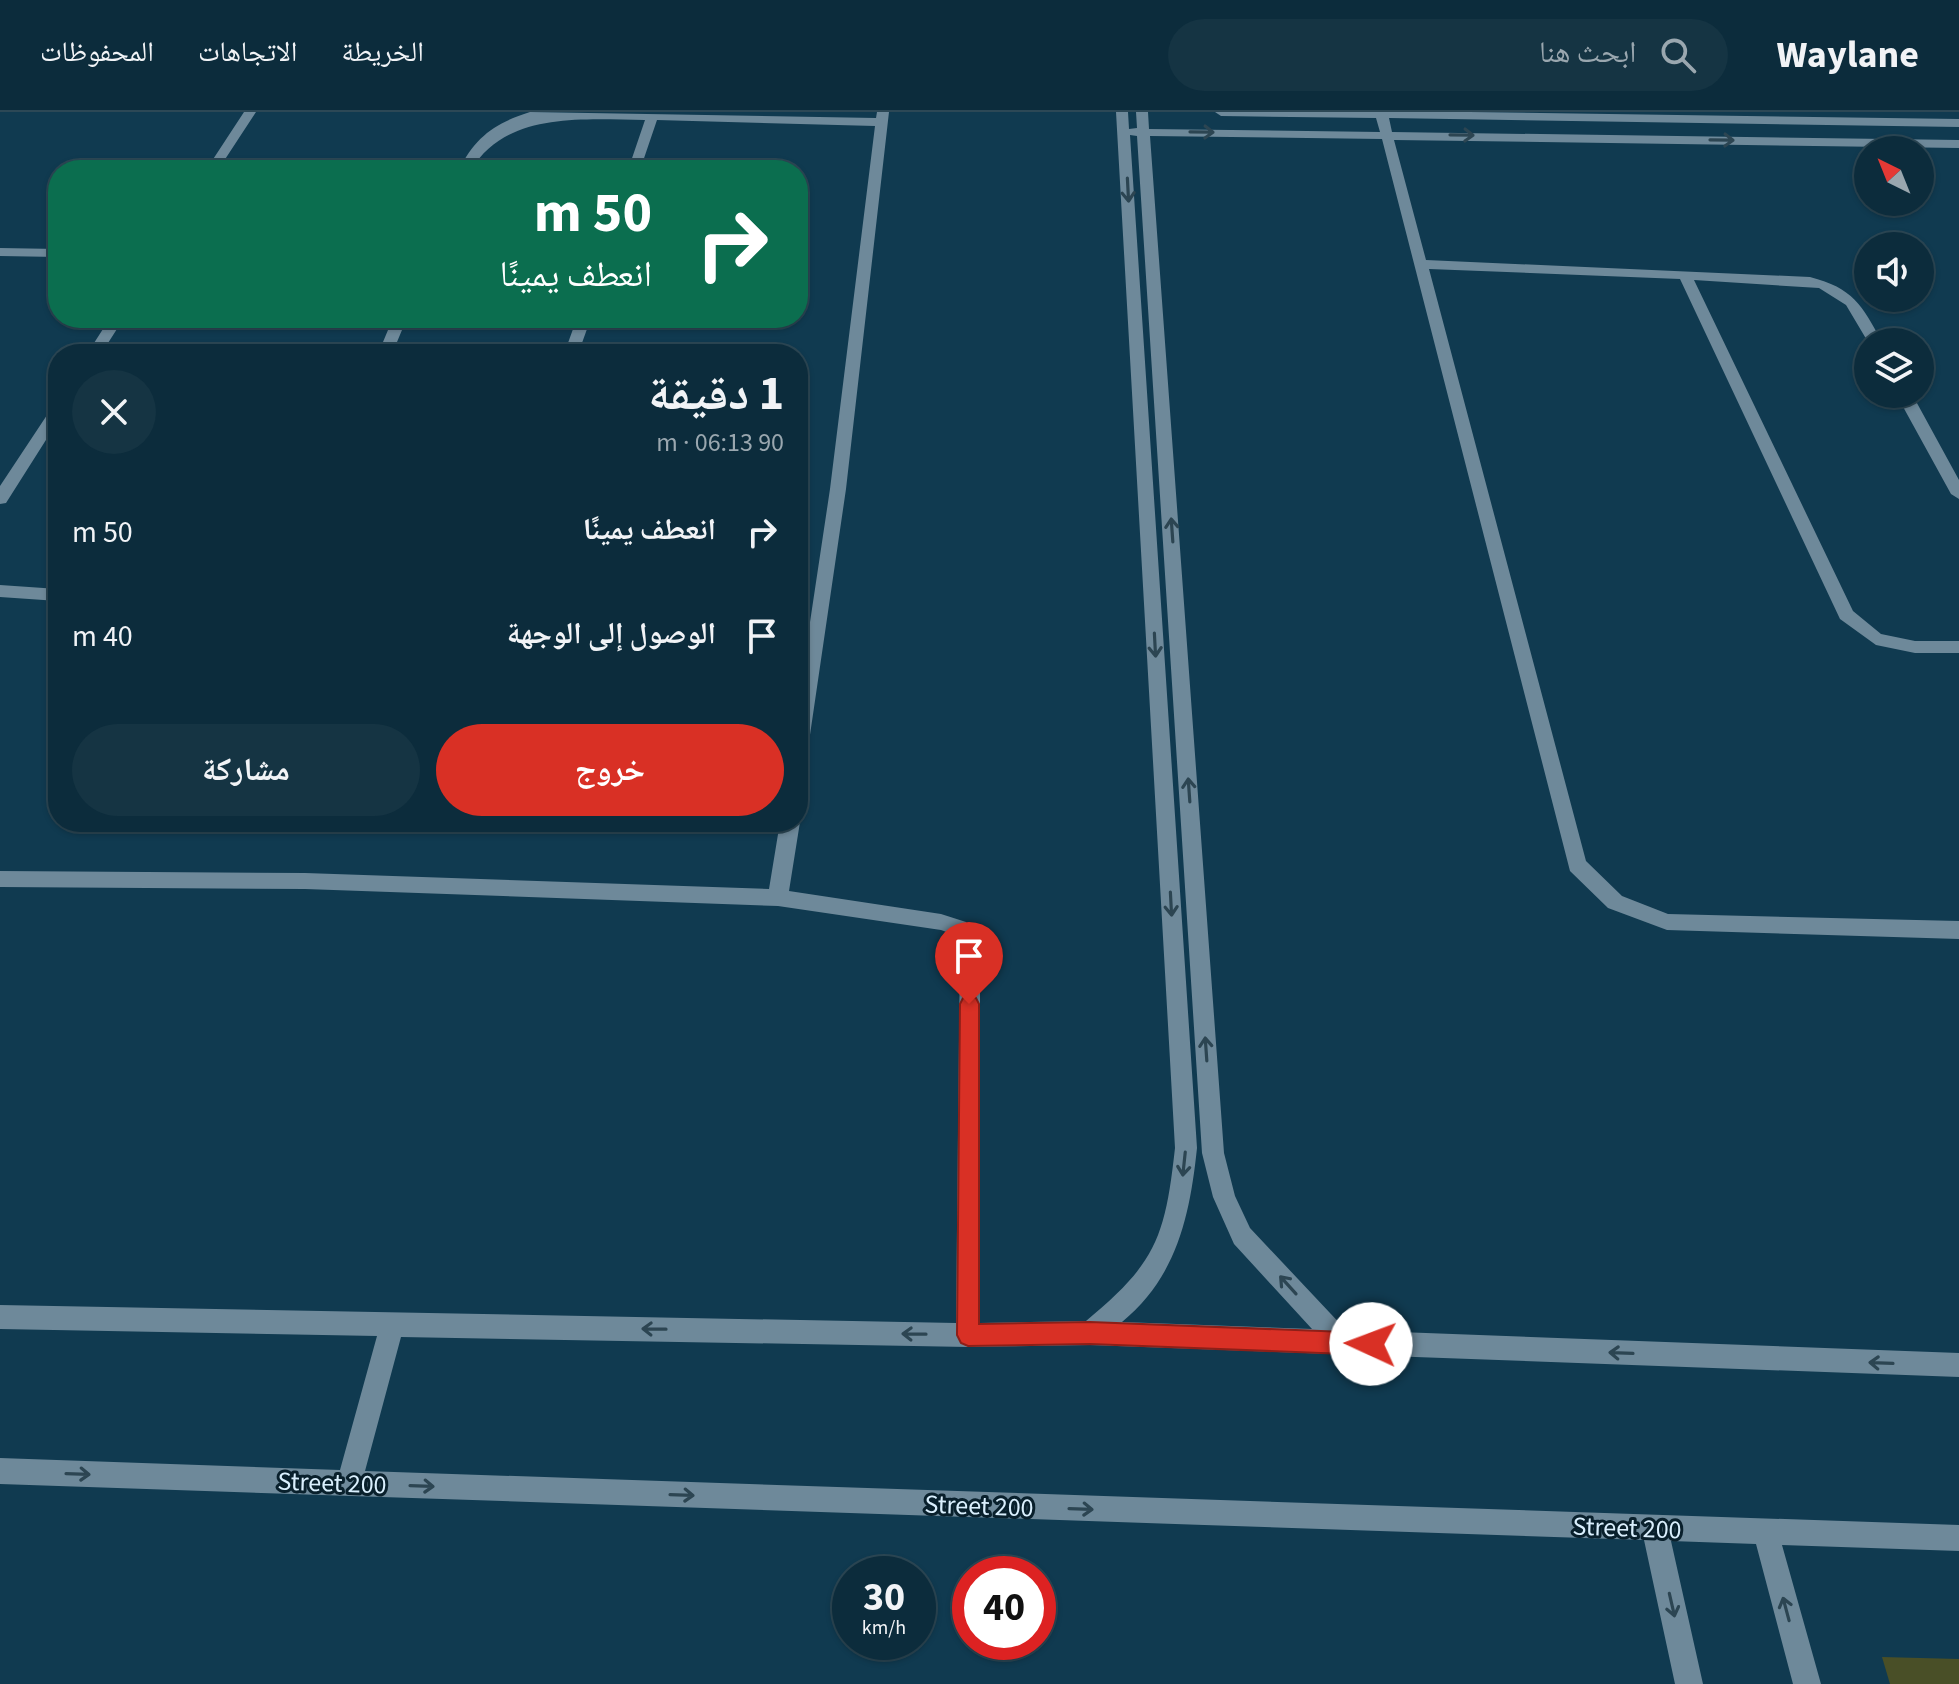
<!DOCTYPE html>
<html lang="ar">
<head>
<meta charset="utf-8">
<style>
  :root { --surface:#0c2c3c; --page:#153443; --text:#f1f3f6; --muted:#9aa7af; --line:#2c4856; --accent:#d93025 }
  body { margin:0; font-family:"Source Sans 3","Noto Naskh Arabic",sans-serif; background:var(--page); color:var(--text); direction:rtl; height:100vh; display:flex; flex-direction:column; font-size:30px; white-space:nowrap }
  * { box-sizing:border-box; margin:0 }
  p { font-size:26px; color:var(--muted) }
  .icon { flex:none; width:44px; height:44px; fill:none; stroke:currentColor; stroke-width:2; stroke-linecap:round; stroke-linejoin:round }
  .map { position:relative; flex:1; overflow:hidden; direction:ltr }
  .sheet { position:absolute; left:48px; top:232px; width:760px; height:488px; display:flex; flex-direction:column; background:var(--surface); border-radius:32px; box-shadow:0 2px 6px #0004,0 0 0 2px var(--line); direction:rtl }
  .sheet>* { flex:none }
  .top-card { position:absolute; left:48px; top:48px; width:760px; height:168px; border-radius:32px; box-shadow:0 2px 6px #0004,0 0 0 2px var(--line); direction:rtl; background:#0b6e4f; color:#fff; overflow:hidden }
  .needle { width:52px; rotate:317deg }
  .buttons { position:absolute; left:1854px; top:24px; display:grid; gap:16px }
  .buttons a { display:grid; place-items:center; width:80px; height:80px; border-radius:50%; background:var(--surface); box-shadow:0 2px 6px #0004,0 0 0 2px var(--line); font-size:40px }
  .speed { position:absolute; left:832px; top:1444px; display:flex; gap:16px; font-size:40px; font-weight:700; text-align:center }
  .speed>* { display:grid; place-content:center; width:104px; height:104px; border-radius:50%; background:var(--surface); box-shadow:0 2px 6px #0004,0 0 0 2px var(--line); line-height:1 }
  .speed small { font-size:20px; font-weight:400 }
  .speed .limit { border:12px solid #d22; background:#fff; color:#111 }
  .pin { position:absolute; display:grid; place-items:center; width:68px; height:68px; color:#fff; margin:-82px -34px; border-radius:50% 50% 50% 0; rotate:-45deg; box-shadow:0 0 8px #0007 }
  .pin .icon { rotate:45deg }
  .me { position:absolute; width:88px; margin:-44px; rotate:272deg; stroke-linejoin:round; filter:drop-shadow(0 0 6px #0008) }
  .turn { display:flex; align-items:center; gap:28px; height:168px; padding:0 24px; font-size:36px }
  .turn .icon { width:104px; height:104px; stroke-width:2.5 }
  .turn b { display:block; font-size:56px; line-height:68px }
  .round { display:grid; place-items:center; flex:none; width:84px; height:84px; border-radius:42px; background:var(--page) }
  .overview { display:flex; align-items:center; justify-content:space-between; height:136px; padding:0 24px }
  h1 { font-size:48px; font-weight:700; line-height:60px }
  .action { display:flex; gap:16px; margin-top:auto; padding:16px 24px }
  .action a { flex:1; height:92px; border-radius:48px; background:var(--accent); color:#fff; font-size:32px; font-weight:700; line-height:92px; text-align:center }
  .action a+a { background:var(--page); color:var(--text) }
  ul { padding:0; list-style:none }
  li { display:flex; align-items:center; gap:24px; height:104px; padding:0 24px }
  li div { flex:1 }
  li b { display:block; font-size:30px }
  li em { font-style:normal }
  header { display:flex; align-items:center; gap:48px; box-sizing:border-box; height:112px; padding:0 40px; background:var(--surface); border-bottom:2px solid var(--line) }
  header strong { font-size:38px }
  nav { display:flex; gap:44px; margin-inline-start:auto; font-size:28px }
  .search { width:560px; height:72px; background:var(--page); display:flex; align-items:center; gap:20px; box-sizing:border-box; padding:0 28px; border-radius:44px; color:var(--muted); font-size:30px }
  .map>svg:first-child { display:block }
  .green { fill:#494f27 }
  .lines { fill:none; stroke-linecap:round; stroke-linejoin:round }
  .minor { fill:#6e899a; fill-rule:evenodd }
  .oneway { stroke:#2c4552 }
  .route { fill:#d93025; stroke:#8d1f18; stroke-width:2 }
  .labels { text-anchor:middle; dominant-baseline:central; stroke-width:6; stroke-linejoin:round; paint-order:stroke }
  .near-street-label { font-size:26px; fill:#daeffd; stroke:#09202c }
</style>
</head>
<body>
<header>
<strong>Waylane</strong>
<div class="search"><svg class="icon" aria-label="search" viewBox="0 0 24 24"><circle cx="10" cy="10" r="6"/><path d="M15 15l6 6"/></svg>ابحث هنا</div>
<nav><a>الخريطة</a><a>الاتجاهات</a><a>المحفوظات</a></nav>
</header>
<div class="map">
<svg width="1959" height="1572" viewBox="0 0 1959 1572">
  <rect width="100%" height="100%" fill="#103a50"/>
  <path class="green" d="M1882,1545L1959,1547V1572H1890Z"/>
  <g class="lines">
    <path class="minor" d="M244,0H256L218,58H206Z
      M530,0L876,6L877,0H889L846,377L805,657L798,659V590L830,377L875,14L657,8L640,58H628L645,8C580,7 506,0 471,58H459C475,25 495,11 530,0Z
      M1116,0H1128L1129,17L1137,16L1136,0H1148L1149,17L1380,20L1376,6L1221,4L1215,0H1469L1959,7V15L1389,6L1392,20L1959,28V36L1394,28L1426,148L1810,165C1853,176 1862,193 1882,230H1868L1846,193L1819,176L1694,168L1853,499L1881,522L1915,529H1959V541H1915L1876,533L1840,507L1680,167L1429,157L1586,749L1622,784L1668,802L1959,809V827L1667,818L1608,796L1570,759L1382,27L1150,24L1224,1041L1235,1084L1250,1116L1346,1218L1959,1241V1265L1090,1233L968,1235L401,1225L365,1359L1959,1413V1439L1782,1433L1821,1572H1793L1756,1432L1671,1429L1703,1572H1675L1644,1428L0,1372V1346L340,1358L377,1224L0,1217V1193L956,1211L960,834L952,822L941,818L778,794L305,777L0,775V759L305,761L769,777L780,710H798V707L800,710L789,779L941,802L966,810L980,832V1211L1086,1209C1156,1151 1165,1126 1175,1036ZM1130,23L1137,24L1202,1041L1213,1085L1234,1132L1312,1217L1122,1210C1177,1165 1190,1103 1197,1036Z
      M0,136L58,137V145L0,144Z
      M110,206H124L101,242H87Z
      M393,206H407L392,242H378Z
      M577,206H591L578,242H564Z
      M1896,282H1912L1959,368V387L1951,382Z
      M58,292V309L6,391L0,392V374L53,294Z
      M0,473L58,477V489L0,485Z"/>
  </g>
  <defs><path id="oneway-shaft" d="M-6 0H5M1.5-3L5.5 0L1.5 3" fill="none" stroke-width="1.6" stroke-linecap="round" stroke-linejoin="round" transform="scale(2)"/></defs>
  <g class="oneway">
    <use href="#oneway-shaft" transform="translate(1202 20) rotate(1)"/>
    <use href="#oneway-shaft" transform="translate(1462 23) rotate(1)"/>
    <use href="#oneway-shaft" transform="translate(1722 28) rotate(1)"/>
    <use href="#oneway-shaft" transform="translate(1128 78) rotate(87)"/>
    <use href="#oneway-shaft" transform="translate(1172 418) rotate(-94)"/>
    <use href="#oneway-shaft" transform="translate(1155 533) rotate(87)"/>
    <use href="#oneway-shaft" transform="translate(1189 678) rotate(-94)"/>
    <use href="#oneway-shaft" transform="translate(1171 792) rotate(87)"/>
    <use href="#oneway-shaft" transform="translate(1206 937) rotate(-94)"/>
    <use href="#oneway-shaft" transform="translate(1184 1052) rotate(96)"/>
    <use href="#oneway-shaft" transform="translate(1288 1173) rotate(-132)"/>
    <use href="#oneway-shaft" transform="translate(654 1217) rotate(-179)"/>
    <use href="#oneway-shaft" transform="translate(914 1222) rotate(-179)"/>
    <use href="#oneway-shaft" transform="translate(1621 1241) rotate(-178)"/>
    <use href="#oneway-shaft" transform="translate(1881 1251) rotate(-178)"/>
    <use href="#oneway-shaft" transform="translate(78 1362) rotate(2)"/>
    <use href="#oneway-shaft" transform="translate(422 1374) rotate(2)"/>
    <use href="#oneway-shaft" transform="translate(682 1383) rotate(2)"/>
    <use href="#oneway-shaft" transform="translate(1081 1397) rotate(2)"/>
    <use href="#oneway-shaft" transform="translate(1672 1493) rotate(77)"/>
    <use href="#oneway-shaft" transform="translate(1786 1497) rotate(-105)"/>
  </g>
  <path class="route" d="M969,883L976,886L979,892V1212L1090,1210L1371,1221L1379,1224L1382,1232L1379,1240L1371,1243L1090,1232L968,1234L961,1231L957,1223L960,892L963,886Z"/>
  <g class="labels">
    <g class="near-street-label">
      <text transform="translate(332 1371) rotate(2)">Street 200</text>
      <text transform="translate(979 1394) rotate(2)">Street 200</text>
      <text transform="translate(1627 1416) rotate(2)">Street 200</text>
    </g>
  </g>
</svg>
<div class="buttons">
<a><svg class="needle" viewBox="-14 -14 28 28"><path d="M0-13l5 13h-10z" fill="#e53935"/><path d="M0 13l5-13h-10z" fill="#9aa7af"/></svg></a>
<a><svg class="icon" aria-label="sound" viewBox="0 0 24 24"><path d="M4 9h4l5-4v14l-5-4H4zM17 9q2 3 0 6"/></svg></a>
<a><svg class="icon" aria-label="layers" viewBox="0 0 24 24"><path d="M12 4l9 5-9 5-9-5zM3 14l9 5 9-5"/></svg></a>
</div>
<div class="speed"><div>30<small>km/h</small></div><div class="limit">40</div></div>
<div class="pin" style="left:969px;top:892px;background:#d93025"><svg class="icon" aria-label="arrive" viewBox="0 0 24 24"><path d="M6 21V4h12l-3 4 3 4H6"/></svg></div>
<svg class="me" style="left:1371px;top:1232px" viewBox="-20 -20 40 40"><circle r="19" fill="#fff"/><path d="M0-13L10 11 0 6-10 11z" fill="#d93025"/></svg>
<div class="top-card">
<div class="turn"><svg class="icon" aria-label="right" viewBox="0 0 24 24"><path d="M7 20v-9h11M14 6l5 5-5 5"/></svg><div><b>50 m</b>انعطف يمينًا</div></div>
</div>
<section class="sheet">
<div class="overview"><div><h1>1 دقيقة</h1><p>90 m · 06:13</p></div><a class="round"><svg class="icon" aria-label="close" viewBox="0 0 24 24"><path d="M6 6l12 12M18 6L6 18"/></svg></a></div>
<ul>
<li><svg class="icon" aria-label="right" viewBox="0 0 24 24"><path d="M7 20v-9h11M14 6l5 5-5 5"/></svg><div><b>انعطف يمينًا</b></div><em>50 m</em></li>
<li><svg class="icon" aria-label="arrive" viewBox="0 0 24 24"><path d="M6 21V4h12l-3 4 3 4H6"/></svg><div><b>الوصول إلى الوجهة</b></div><em>40 m</em></li>
</ul>
<div class="action"><a>خروج</a><a>مشاركة</a></div>
</section>
</div>
</body>
</html>
